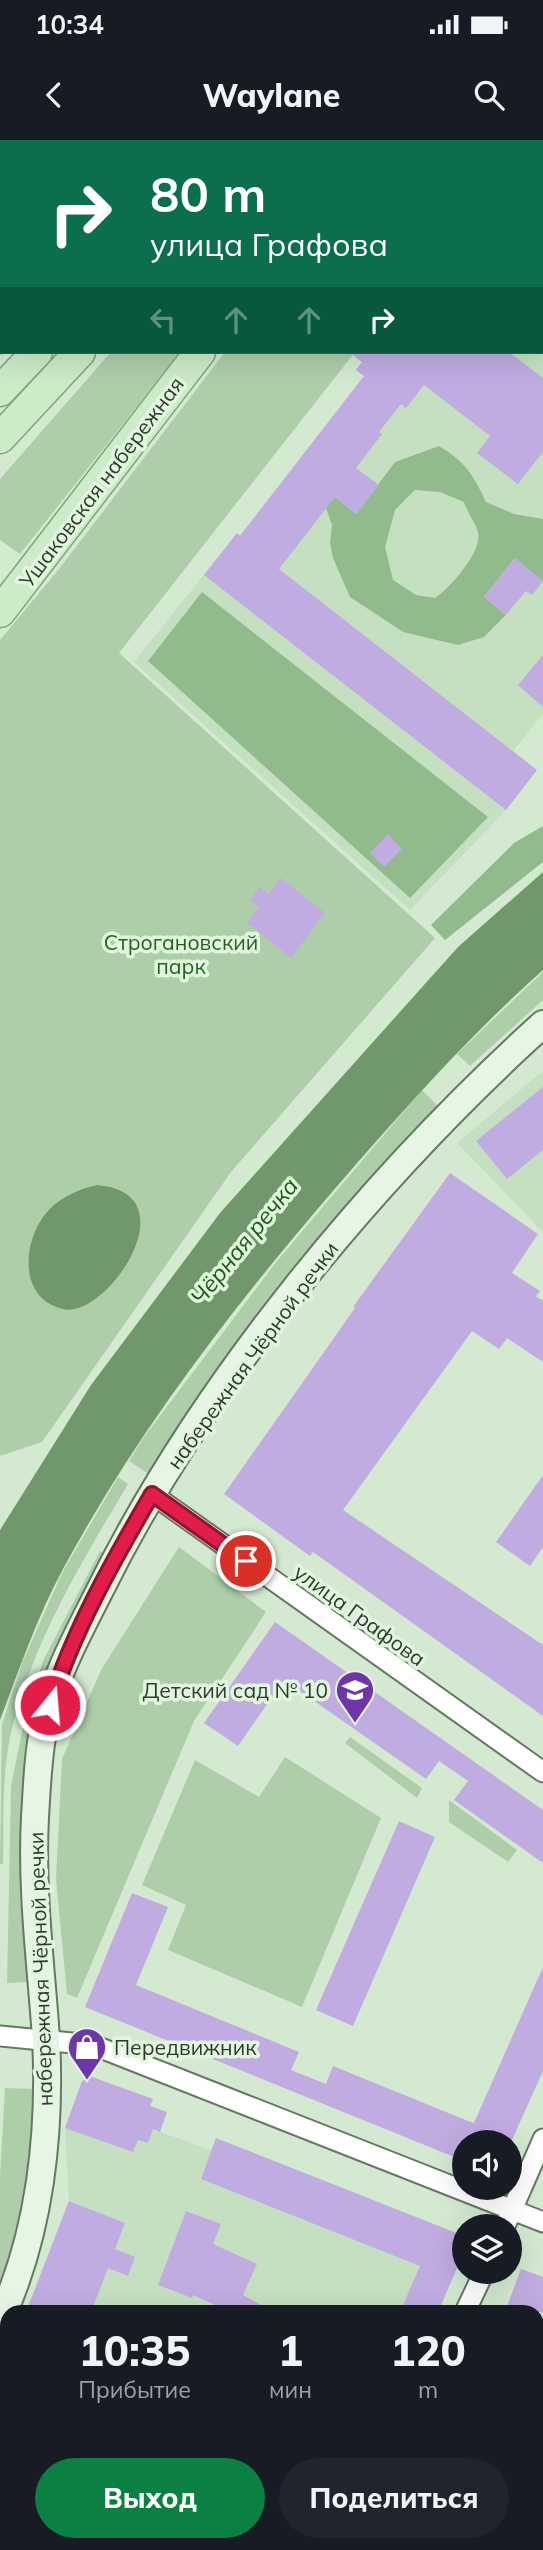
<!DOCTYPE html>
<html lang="ru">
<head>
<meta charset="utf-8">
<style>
  :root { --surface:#171b24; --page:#20242c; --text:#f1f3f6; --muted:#9ea1a6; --accent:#0b8043 }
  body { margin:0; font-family:Mulish,sans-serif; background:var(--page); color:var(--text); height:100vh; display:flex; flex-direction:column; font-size:26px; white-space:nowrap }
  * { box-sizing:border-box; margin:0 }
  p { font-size:23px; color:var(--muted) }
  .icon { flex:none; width:38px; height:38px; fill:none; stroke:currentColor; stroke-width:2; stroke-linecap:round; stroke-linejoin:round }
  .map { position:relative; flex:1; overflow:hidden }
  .panel { position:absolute; left:0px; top:2165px; width:544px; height:247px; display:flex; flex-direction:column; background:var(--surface); border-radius:21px 21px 0 0; box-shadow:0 7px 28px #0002 }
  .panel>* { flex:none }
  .top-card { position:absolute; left:0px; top:0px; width:544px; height:214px; box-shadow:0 7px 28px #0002; background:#0b6e4f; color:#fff; overflow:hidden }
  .fabs { position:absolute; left:452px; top:1990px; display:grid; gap:14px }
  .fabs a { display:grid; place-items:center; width:70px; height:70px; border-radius:50%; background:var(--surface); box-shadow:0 7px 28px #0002; font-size:35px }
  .pin { position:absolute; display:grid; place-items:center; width:60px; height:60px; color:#fff; margin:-30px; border:4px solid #fff; border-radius:50%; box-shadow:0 2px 7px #0007 }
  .me { position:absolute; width:77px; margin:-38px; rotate:17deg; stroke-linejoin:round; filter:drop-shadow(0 0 5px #0008) }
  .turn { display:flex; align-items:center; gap:24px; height:147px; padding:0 35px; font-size:32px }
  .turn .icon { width:91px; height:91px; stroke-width:2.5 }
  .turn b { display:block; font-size:49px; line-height:60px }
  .lanes { display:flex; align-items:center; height:66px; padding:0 35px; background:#0003; justify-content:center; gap:35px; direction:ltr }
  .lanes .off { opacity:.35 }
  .eta { display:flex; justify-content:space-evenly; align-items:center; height:119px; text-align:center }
  .eta b { font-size:42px; font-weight:800; line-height:49px }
  .action { display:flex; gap:14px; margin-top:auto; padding:14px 35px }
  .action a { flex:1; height:80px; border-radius:42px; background:var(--accent); color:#fff; font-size:28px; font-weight:800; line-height:80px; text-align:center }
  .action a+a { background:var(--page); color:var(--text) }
  .status { display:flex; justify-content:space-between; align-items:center; height:49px; padding:0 35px; background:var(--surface); direction:ltr }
  .status svg { height:19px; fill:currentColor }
  header { display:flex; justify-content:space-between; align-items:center; height:91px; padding:0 35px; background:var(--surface); font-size:32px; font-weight:800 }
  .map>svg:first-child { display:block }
  .built { fill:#c4e0c1 }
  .green { fill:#aeceaa }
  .forest { fill:#91bb8d; fill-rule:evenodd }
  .water { fill:#71986d }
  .building { fill:#c1ace2 }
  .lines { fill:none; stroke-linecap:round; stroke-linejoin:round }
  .street-casing { stroke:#647862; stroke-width:23 }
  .secondary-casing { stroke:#647862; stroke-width:30 }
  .primary-casing { stroke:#7fa47b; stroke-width:33 }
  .street { stroke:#fff; stroke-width:19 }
  .secondary { stroke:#e6f5e4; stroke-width:26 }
  .primary { stroke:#ccebc8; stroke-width:30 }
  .route-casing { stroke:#92132f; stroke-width:18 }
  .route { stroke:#e11d48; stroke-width:12 }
  .labels { text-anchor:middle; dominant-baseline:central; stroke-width:7; stroke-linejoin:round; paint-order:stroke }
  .street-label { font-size:21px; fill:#30382f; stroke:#e0f7de }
  .park-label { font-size:21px; fill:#296025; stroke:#e0f7de }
  .poi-label { font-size:21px; fill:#30382f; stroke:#e0f7de; text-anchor:end }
  .water-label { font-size:23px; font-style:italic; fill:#1e561b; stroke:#e0f7de }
</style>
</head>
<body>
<div class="status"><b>10:34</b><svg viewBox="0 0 49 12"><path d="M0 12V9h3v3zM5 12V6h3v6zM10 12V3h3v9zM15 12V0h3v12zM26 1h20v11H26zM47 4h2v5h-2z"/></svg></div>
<header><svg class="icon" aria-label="back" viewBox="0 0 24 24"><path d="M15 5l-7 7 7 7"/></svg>Waylane<svg class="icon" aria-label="search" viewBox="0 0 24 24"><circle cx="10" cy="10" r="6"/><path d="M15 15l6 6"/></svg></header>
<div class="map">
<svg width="543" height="2410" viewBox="0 0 543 2410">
  <rect width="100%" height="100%" fill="#d3ead1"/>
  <path class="built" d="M543,3V574L513,611L537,630L506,670L410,770L134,522L237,393L240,395L364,236L356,230L362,222L355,217L359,212H542Z
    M543,931V1092L457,1003Z
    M92,1937L153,1959L143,1986L211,2010L216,1998L464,2096V2112L438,2172H26L69,2061L65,1988L82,1941Z
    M521,2129L543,2137V2410H391L394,2404H537V2172H505Z
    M53,2404H329V2405L326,2410H48Z"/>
  <path class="green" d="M111,212H180L20,414L0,400V339Z
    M225,212H355L119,513L435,798L231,1032L42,1302L0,1316V500L59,429Z
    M543,832V860L470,926L457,914Z
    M422,950L442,970L150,1335L129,1321L144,1297L277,1121Z
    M118,1337L128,1344C83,1420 35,1498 13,1585C1,1629 4,1679 3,1724H0L2,1584L22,1523L62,1433Z
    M179,1407L266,1472L194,1581L77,1858L67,1854L56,1739L62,1619L101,1530Z
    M100,1411L105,1414L32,1583L21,1681L20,1757L28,1842L7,1843L11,1646L24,1582L43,1521Z
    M350,1597L422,1648L417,1658L345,1603Z
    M285,1617L381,1678L302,1867L168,1810L186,1765L142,1745L195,1620L259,1657Z
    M449,1660L517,1710L508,1722L449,1682Z
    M5,1948L33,1949V1998L28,2064L0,2156V2036Z"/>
  <path class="forest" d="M439,306C465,322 473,334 486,362L514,374L543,379V441L514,419L484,457L506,475L484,497L458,505L403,492L350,457L333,418L330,403L332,385L326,368L335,357L356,374L395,322ZM415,350L440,352L464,362C467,372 476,384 478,392C483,411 450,448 435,458L416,455L393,440L385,407L395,370Z
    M202,452L488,677L410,758L148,521Z
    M543,686V722L445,800L431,785L514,703Z"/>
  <path class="water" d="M0,0H132L2,2L0,138Z
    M543,732V830C469,896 404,969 339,1044C236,1163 138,1290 63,1429C37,1477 19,1530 0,1580V1390L91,1245L220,1073L458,807Z
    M97,1045C193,1053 106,1180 63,1169C20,1159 22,1107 43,1077C56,1059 76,1050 97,1045Z"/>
  <path class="building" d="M349,212H509L543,238V312L518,344L477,313L490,296L424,245L406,268L401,264L379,292L382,294L356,328L379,345L356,374L335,357L279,429L537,630L506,670L204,435L237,393L240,396L364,236L356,230L362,222Z
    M515,418L543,441L532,455L526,451L506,475L484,457Z
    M543,515V567L518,545Z
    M388,694L402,709L384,727L370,713Z
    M281,738L325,773L291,818L247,783L259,767L249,760L260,747L269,754Z
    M543,947V1010L507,1039L476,1001Z
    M450,1033L538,1094L512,1133L540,1151L536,1156L543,1161V1222L507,1198L499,1209L472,1191L343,1370L543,1505V1576L313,1412L310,1416L224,1354L355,1168L353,1167Z
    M543,1335V1407L530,1426L496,1402Z
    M275,1482L543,1670V1723L454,1660L468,1641L439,1621L426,1639L284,1540L238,1606L204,1583Z
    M399,1681L435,1697L353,1886L316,1870Z
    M132,1753L168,1767L136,1845L299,1912L291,1930L326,1944L333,1926L478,1985L474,1983L543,1827V1931L512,2000L487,1989L481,2002H464V2021L85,1867Z
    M92,1937L153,1959L150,1966L167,1972L160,1992L153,1989L148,2003L138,2000L133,2012L65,1988L82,1941Z
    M216,1998L464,2096V2112L438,2172H400L420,2126L201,2039Z
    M69,2061L125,2083L115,2109L135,2117L128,2136L108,2128L91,2172H26Z
    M186,2071L221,2084L213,2104L257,2124L243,2155L274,2172H231L193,2155L192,2158L158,2145Z
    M521,2129L543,2137V2172H505Z"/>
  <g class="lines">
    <g class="street-casing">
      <path id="street" d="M152,1354L543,1632
        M0,1896L93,1905L543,2082
        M505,2086L543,1999
        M465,2172L484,2132
        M352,2410L355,2404"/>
    </g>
    <g class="secondary-casing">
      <path id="secondary" d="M0,2180C40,2094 51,1993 46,1898C41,1825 31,1751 35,1677C37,1646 38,1611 45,1581C55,1535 78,1494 99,1452C201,1245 372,1039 543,884"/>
    </g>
    <g class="primary-casing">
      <path id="primary" d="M185,2L187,0
        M231,2L232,0
        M275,2L276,0
        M359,2L361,0
        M0,198L2,196
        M0,251L37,212
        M0,298L80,212
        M0,472L200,212"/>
    </g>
    <use href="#street" class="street"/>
    <use href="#secondary" class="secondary"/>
    <use href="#primary" class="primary"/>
  </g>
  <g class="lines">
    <g class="route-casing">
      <path id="route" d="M50,1565C73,1491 113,1421 152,1354L246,1421"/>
    </g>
    <use href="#route" class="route"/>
  </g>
  <defs>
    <g id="school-pin" transform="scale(2.0125)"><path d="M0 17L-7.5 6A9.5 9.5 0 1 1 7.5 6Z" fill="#6f35ab" stroke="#e0f7de"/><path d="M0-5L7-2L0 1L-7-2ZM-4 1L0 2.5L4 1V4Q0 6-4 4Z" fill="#fff"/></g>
    <g id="shop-pin" transform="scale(2.0125)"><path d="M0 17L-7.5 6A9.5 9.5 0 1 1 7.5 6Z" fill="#6f35ab" stroke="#e0f7de"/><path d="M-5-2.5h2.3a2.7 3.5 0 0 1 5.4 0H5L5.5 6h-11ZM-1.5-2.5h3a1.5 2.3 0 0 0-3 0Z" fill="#fff"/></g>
  </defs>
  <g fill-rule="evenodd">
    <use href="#school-pin" x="355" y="1550"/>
    <use href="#shop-pin" x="87" y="1907"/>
  </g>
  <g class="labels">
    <g class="street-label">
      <text transform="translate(101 342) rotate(-53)">Ушаковская набережная</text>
      <text transform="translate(252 1215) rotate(-54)">набережная Чёрной речки</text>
      <text transform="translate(360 1475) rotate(36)">улица Графова</text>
      <text transform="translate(40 1829) rotate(-92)">набережная Чёрной речки</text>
    </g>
    <g class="park-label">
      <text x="181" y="802">Строгановский<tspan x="181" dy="24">парк</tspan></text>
    </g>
    <g class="poi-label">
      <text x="328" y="1550">Детский сад № 10</text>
      <text x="114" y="1907" text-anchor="start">Передвижник</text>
    </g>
    <g class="water-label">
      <text transform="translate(244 1101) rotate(-51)">Чёрная речка</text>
    </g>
  </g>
</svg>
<div class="fabs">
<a><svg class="icon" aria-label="sound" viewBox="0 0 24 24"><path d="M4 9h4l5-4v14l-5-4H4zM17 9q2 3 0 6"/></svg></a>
<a><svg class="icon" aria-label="layers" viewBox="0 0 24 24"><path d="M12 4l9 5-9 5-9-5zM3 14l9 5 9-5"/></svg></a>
</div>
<div class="pin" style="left:246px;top:1421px;background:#d93025"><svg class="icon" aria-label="arrive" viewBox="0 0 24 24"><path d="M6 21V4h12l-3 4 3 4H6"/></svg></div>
<svg class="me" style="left:50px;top:1565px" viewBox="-20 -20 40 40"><circle r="17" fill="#e11d48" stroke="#fff" stroke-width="3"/><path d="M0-11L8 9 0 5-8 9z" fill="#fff"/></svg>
<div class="top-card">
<div class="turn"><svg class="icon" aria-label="right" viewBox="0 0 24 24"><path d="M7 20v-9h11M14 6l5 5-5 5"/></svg><div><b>80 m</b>улица Графова</div></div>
<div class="lanes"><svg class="icon off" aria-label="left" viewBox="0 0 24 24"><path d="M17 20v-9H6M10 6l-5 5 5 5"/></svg><svg class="icon off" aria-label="ahead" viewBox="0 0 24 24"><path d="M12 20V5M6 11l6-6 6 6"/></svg><svg class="icon off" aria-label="ahead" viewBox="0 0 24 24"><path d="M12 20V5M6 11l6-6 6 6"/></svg><svg class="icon" aria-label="right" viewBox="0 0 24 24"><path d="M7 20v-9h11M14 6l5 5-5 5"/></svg></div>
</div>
<section class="panel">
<div class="eta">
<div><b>10:35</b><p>Прибытие</p></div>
<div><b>1</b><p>мин</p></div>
<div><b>120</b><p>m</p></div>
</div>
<div class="action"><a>Выход</a><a>Поделиться</a></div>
</section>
</div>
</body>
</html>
